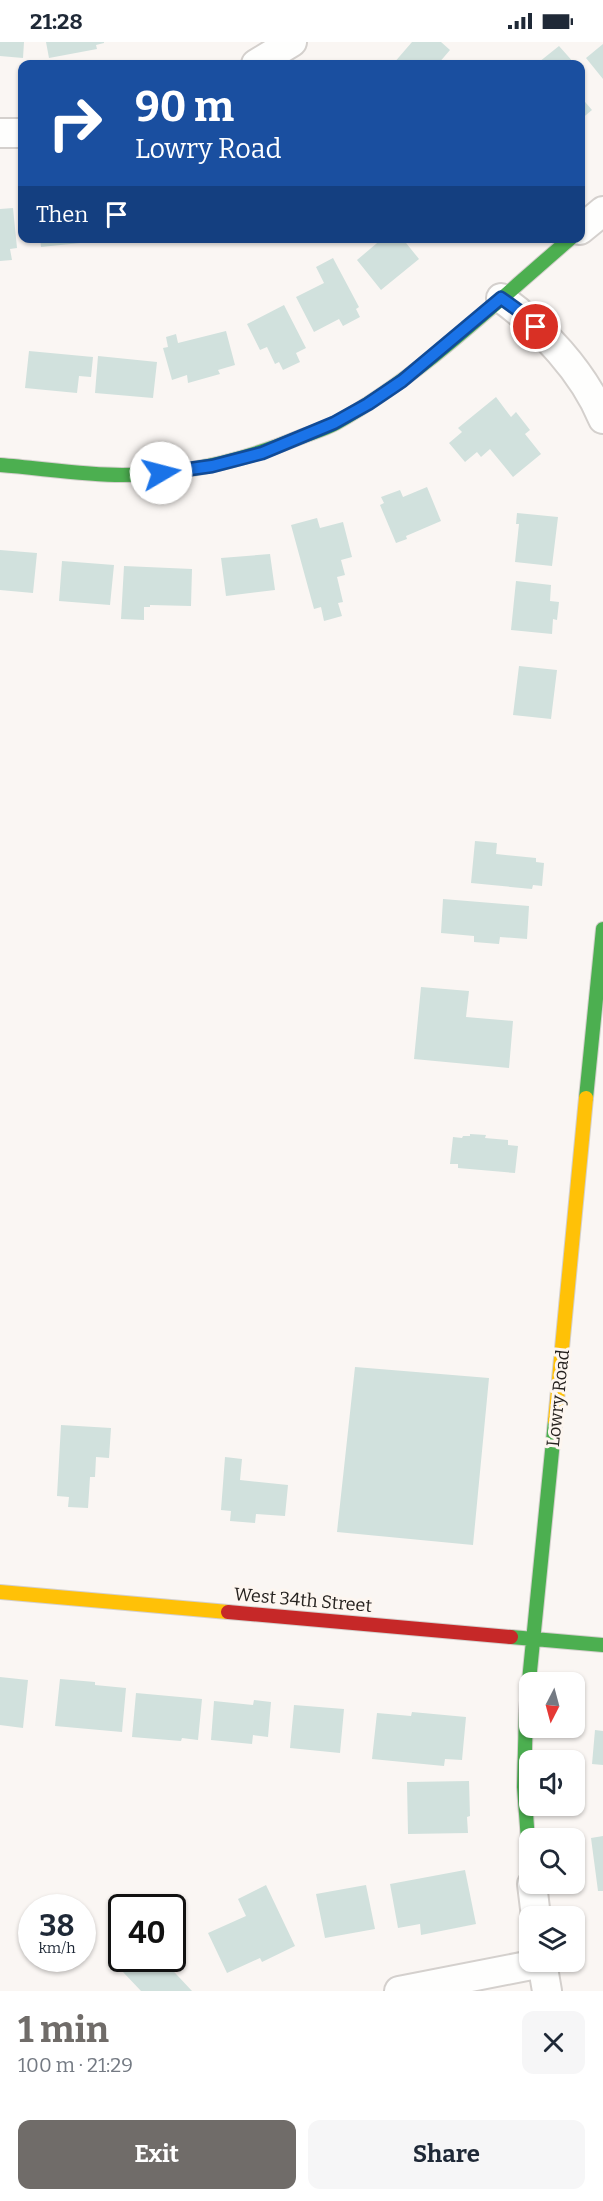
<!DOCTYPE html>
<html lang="en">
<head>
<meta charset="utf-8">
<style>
  :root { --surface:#fff; --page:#f6f6f7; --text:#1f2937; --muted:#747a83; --accent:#706c69 }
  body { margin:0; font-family:Bitter,serif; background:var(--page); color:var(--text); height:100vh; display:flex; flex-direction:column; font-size:22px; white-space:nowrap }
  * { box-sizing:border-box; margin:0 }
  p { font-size:20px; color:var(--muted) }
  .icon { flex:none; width:33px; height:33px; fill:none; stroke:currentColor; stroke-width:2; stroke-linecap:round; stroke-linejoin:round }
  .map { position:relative; height:1949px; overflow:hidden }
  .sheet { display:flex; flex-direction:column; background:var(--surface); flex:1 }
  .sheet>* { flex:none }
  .top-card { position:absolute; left:18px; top:18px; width:567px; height:183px; border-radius:12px; box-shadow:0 2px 4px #0004; background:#1a4fa0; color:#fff; overflow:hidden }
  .needle { width:39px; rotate:186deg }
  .fabs { position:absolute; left:519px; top:1630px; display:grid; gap:12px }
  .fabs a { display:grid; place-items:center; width:66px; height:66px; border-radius:12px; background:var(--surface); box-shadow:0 2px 4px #0004; font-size:30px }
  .speed { position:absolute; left:18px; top:1852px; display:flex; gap:12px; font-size:30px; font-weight:700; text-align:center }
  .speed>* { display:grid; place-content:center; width:78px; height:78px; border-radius:50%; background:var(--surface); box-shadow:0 2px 4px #0004; line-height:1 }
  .speed small { font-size:15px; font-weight:400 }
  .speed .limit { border:3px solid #111; border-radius:9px; background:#fff; color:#111 }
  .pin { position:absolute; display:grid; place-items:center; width:51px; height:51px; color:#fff; margin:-26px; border:3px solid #fff; border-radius:50%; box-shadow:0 2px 6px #0007 }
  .me { position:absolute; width:66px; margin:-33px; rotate:82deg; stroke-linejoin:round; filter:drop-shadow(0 0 4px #0008) }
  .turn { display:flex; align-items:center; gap:21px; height:126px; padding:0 18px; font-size:27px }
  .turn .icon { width:78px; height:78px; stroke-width:2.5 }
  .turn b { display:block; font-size:42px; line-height:51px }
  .then { display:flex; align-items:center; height:57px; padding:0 18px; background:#0003; gap:12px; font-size:22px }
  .round { display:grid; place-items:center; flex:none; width:63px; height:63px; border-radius:12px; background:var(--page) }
  .summary { display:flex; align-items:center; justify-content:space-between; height:102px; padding:0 18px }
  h1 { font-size:36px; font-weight:700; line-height:45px; color:var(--accent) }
  .button { display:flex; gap:12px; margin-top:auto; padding:12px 18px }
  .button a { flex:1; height:69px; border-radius:12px; background:var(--accent); color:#fff; font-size:24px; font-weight:700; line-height:69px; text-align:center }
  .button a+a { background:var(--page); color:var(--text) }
  .status { display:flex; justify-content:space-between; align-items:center; height:42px; padding:0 30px; background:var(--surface); direction:ltr }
  .status svg { height:16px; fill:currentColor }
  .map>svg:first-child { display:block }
  .building { fill:#d1e1dd }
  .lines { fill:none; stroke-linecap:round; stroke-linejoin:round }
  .street-casing { stroke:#d4d0cd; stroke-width:32 }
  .fast-casing { stroke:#d4d0cd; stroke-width:16 }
  .slow-casing { stroke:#d4d0cd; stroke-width:16 }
  .jam-casing { stroke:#d4d0cd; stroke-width:16 }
  .street { stroke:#fefefd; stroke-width:28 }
  .fast { stroke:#4caf50; stroke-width:14 }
  .slow { stroke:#ffc107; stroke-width:14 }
  .jam { stroke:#c62828; stroke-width:14 }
  .route-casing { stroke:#114b97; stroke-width:15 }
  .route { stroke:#1a73e8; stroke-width:10 }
  .labels { text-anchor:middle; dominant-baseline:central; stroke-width:6; stroke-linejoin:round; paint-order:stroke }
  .street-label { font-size:18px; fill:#25211e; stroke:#fdf6f0 }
</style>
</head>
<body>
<div class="status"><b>21:28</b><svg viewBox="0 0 49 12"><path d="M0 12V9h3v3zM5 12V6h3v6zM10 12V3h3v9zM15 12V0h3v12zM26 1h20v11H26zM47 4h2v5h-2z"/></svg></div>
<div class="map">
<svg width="603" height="1949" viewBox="0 0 603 1949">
  <rect width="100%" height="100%" fill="#faf6f3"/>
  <path class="building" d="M0,0H24L23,16L0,14Z
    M46,0H104V1L96,3L97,7L49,16Z
    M412,0H441L450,8L438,22H393Z
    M603,2V37L586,16Z
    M559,4L575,22H542L539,20Z
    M580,54L592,68L580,78Z
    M13,166L17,206L10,207L12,218L0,219V167Z
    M40,196H90V200L41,205Z
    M383,196H402L419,217L381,248L357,218Z
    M333,216L359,265L356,267L360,275L343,284L339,277L314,290L296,255L324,241L316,225Z
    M284,263L306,306L296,311L300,320L283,328L279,320L275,322L267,305L260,308L247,282Z
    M226,289L235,323L218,328L220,332L188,341L187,333L172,338L163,306L168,305L166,295L176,292L178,301Z
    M29,309L93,315L91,335L79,334L77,351L25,346Z
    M98,314L157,320L153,356L95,351Z
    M496,355L511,375L516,370L530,388L525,392L541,412L513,435L490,407L481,415L477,410L465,420L449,401L462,390L458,386Z
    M427,445L441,479L406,494L407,497L396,501L380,463L384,461L381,455L400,448L403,455Z
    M517,471L558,475L552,524L515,520L519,482H516Z
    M317,476L320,486L343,480L352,515L341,518L345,533L337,535L343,560L338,561L342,574L324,579L321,565L314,567L291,483Z
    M0,508L37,511L33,551L0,548Z
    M270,512L275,548L226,554L221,516Z
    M62,519L114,523L110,563L59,559Z
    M124,524L192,527L191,564L150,563V565H144V578L121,577Z
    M516,539L551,543L550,559L559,560L557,578L553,577L552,592L511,588Z
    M519,624L557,628L551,677L513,673Z
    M475,799L497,801L496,812L536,816V820L544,821L542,844L533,843L532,847L471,841Z
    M443,857L529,864L527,897L500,895L499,902L474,900V894L441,891Z
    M421,945L469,949L466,975L513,979L509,1026L414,1017Z
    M470,1092L486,1093L485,1096L508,1098V1103L518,1104L515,1131L458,1126V1122H450L453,1095L462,1096L463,1094H470Z
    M355,1325L489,1336L473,1503L337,1490Z
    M61,1383L111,1386L109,1416L96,1415L95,1435H90L88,1466L68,1465L69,1455L57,1454Z
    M225,1415L242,1417L240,1438L288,1443L285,1474L256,1472L255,1481L230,1479L231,1469L221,1468Z
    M0,1635L28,1638L23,1686L0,1683Z
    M60,1637L95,1640V1643L126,1646L122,1690L55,1684Z
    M136,1651L202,1657L198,1698L182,1696L181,1699L132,1695Z
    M254,1658L271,1660L268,1695L253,1693L252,1702L211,1698L214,1659L253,1663Z
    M294,1663L344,1667L340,1711L290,1706Z
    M412,1670L466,1675L462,1718L445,1717L444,1724L372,1717L377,1671L411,1674Z
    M595,1688L603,1689V1723L592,1722Z
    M469,1739L470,1774L467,1775L468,1791L408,1792L407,1740Z
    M603,1794V1849H598L591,1796Z
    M465,1828L476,1882L421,1893L420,1882L398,1886L390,1842Z
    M266,1843L295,1904L262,1920L260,1916L227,1931L208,1891L246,1874L238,1857Z
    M366,1843L375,1887L325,1896L316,1852Z
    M137,1917H162L192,1949H141L123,1930Z"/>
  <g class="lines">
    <g class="street-casing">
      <path id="street" d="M256,22L292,0
        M0,91H22
        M580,188L603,169
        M501,256C542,286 583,329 603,377
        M532,1842L536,1875
        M542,1920L547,1949
        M399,1949L542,1921"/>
    </g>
    <g class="fast-casing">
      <path id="fast" d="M0,423C40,426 82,433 122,433C183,433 242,419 298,396C311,391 325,387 336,381C423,332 496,260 571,196
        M586,1056L603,887
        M511,1595L603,1603
        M530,1825L524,1745L526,1669L555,1379"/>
    </g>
    <g class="slow-casing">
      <path id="slow" d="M555,1379L586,1056
        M0,1550L228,1570"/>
    </g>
    <g class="jam-casing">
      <path id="jam" d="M228,1570L511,1595"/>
    </g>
    <use href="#street" class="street"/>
    <use href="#fast" class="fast"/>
    <use href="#slow" class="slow"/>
    <use href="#jam" class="jam"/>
  </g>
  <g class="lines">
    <g class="route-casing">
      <path id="route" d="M161,431L212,424L262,411L334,381L368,362L402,339L501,256L522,271L536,285"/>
    </g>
    <use href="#route" class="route"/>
  </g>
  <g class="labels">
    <g class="street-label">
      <text transform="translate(558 1356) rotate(-84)">Lowry Road</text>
      <text transform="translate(303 1558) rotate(5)">West 34th Street</text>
    </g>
  </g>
</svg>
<div class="fabs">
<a><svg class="needle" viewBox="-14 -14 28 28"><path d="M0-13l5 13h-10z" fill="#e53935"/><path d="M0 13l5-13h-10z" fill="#747a83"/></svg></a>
<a><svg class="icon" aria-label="sound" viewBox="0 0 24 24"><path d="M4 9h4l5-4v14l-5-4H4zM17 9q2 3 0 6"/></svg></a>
<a><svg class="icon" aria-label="search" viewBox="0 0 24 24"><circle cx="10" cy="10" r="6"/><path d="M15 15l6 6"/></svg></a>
<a><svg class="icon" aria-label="layers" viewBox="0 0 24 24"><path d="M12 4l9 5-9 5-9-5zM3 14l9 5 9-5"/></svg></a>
</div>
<div class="speed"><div>38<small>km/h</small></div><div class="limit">40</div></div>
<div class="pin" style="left:536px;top:285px;background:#d93025"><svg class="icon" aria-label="arrive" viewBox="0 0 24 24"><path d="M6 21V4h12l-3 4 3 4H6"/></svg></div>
<svg class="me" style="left:161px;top:431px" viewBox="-20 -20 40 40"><circle r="19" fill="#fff"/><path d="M0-13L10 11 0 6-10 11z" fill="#1a73e8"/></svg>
<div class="top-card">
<div class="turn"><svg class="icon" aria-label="right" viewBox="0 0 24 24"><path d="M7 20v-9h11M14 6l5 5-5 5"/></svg><div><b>90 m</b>Lowry Road</div></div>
<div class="then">Then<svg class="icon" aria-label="arrive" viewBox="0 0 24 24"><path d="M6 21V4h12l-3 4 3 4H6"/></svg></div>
</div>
</div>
<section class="sheet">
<div class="summary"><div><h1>1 min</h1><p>100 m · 21:29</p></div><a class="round"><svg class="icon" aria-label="close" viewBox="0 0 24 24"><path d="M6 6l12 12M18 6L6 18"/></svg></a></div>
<div class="button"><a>Exit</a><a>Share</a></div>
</section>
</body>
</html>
